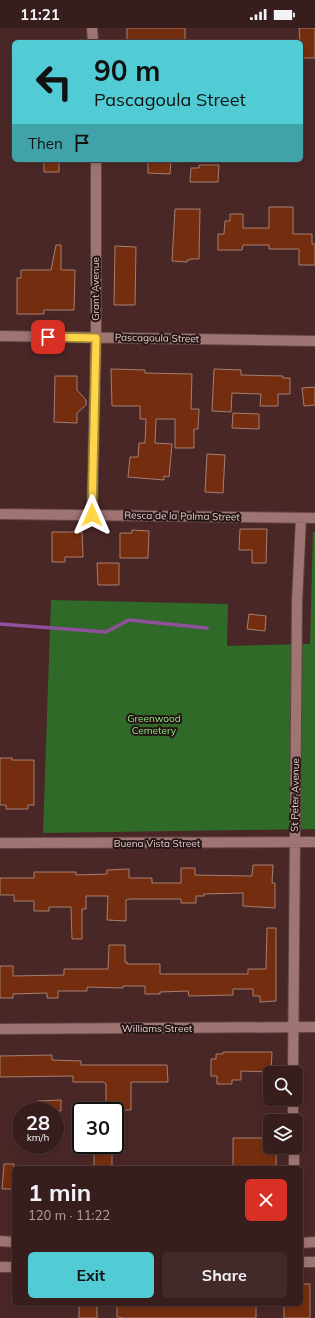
<!DOCTYPE html>
<html lang="en">
<head>
<meta charset="utf-8">
<style>
  :root { --surface:#381d1d; --page:#432a2a; --text:#f1f3f6; --muted:#aba2a4; --line:#523b3b; --accent:#51ccd4 }
  body { margin:0; font-family:Mulish,sans-serif; background:var(--page); color:var(--text); height:100vh; display:flex; flex-direction:column; font-size:15px; white-space:nowrap }
  * { box-sizing:border-box; margin:0 }
  p { font-size:13px; color:var(--muted) }
  .icon { flex:none; width:22px; height:22px; fill:none; stroke:currentColor; stroke-width:2; stroke-linecap:round; stroke-linejoin:round }
  .map { position:relative; flex:1; overflow:hidden }
  .details { position:absolute; left:12px; top:1138px; width:291px; height:140px; display:flex; flex-direction:column; background:var(--surface); border-radius:6px; box-shadow:0 2px 6px #0003,0 0 0 1px var(--line) }
  .details>* { flex:none }
  .guide { position:absolute; left:12px; top:12px; width:291px; height:122px; border-radius:6px; box-shadow:0 2px 6px #0003,0 0 0 1px var(--line); background:#51ccd4; color:#111; overflow:hidden }
  .buttons { position:absolute; left:263px; top:1038px; display:grid; gap:8px }
  .buttons a { display:grid; place-items:center; width:40px; height:40px; border-radius:6px; background:var(--surface); box-shadow:0 2px 6px #0003,0 0 0 1px var(--line); font-size:20px }
  .speed { position:absolute; left:12px; top:1074px; display:flex; gap:8px; font-size:20px; font-weight:700; text-align:center }
  .speed>* { display:grid; place-content:center; width:52px; height:52px; border-radius:50%; background:var(--surface); box-shadow:0 2px 6px #0003,0 0 0 1px var(--line); line-height:1 }
  .speed small { font-size:10px; font-weight:400 }
  .speed .limit { border:2px solid #111; border-radius:6px; background:#fff; color:#111 }
  .pin { position:absolute; display:grid; place-items:center; width:34px; height:34px; color:#fff; margin:-17px; border-radius:8px; box-shadow:0 2px 6px #0006 }
  .me { position:absolute; width:44px; margin:-22px; rotate:0deg; stroke-linejoin:round; filter:drop-shadow(0 0 3px #0008) }
  .turn { display:flex; align-items:center; gap:14px; height:84px; padding:0 16px; font-size:18px }
  .turn .icon { width:52px; height:52px; stroke-width:2.5 }
  .turn b { display:block; font-size:28px; line-height:34px }
  .then { display:flex; align-items:center; height:38px; padding:0 16px; background:#0003; gap:8px; font-size:15px }
  .round { display:grid; place-items:center; flex:none; width:42px; height:42px; border-radius:6px; background:var(--page) }
  .head { display:flex; align-items:center; justify-content:space-between; height:68px; padding:0 16px }
  h1 { font-size:24px; font-weight:700; line-height:30px }
  .button { display:flex; gap:8px; margin-top:auto; padding:8px 16px }
  .button a { flex:1; height:46px; border-radius:6px; background:var(--accent); color:#111; font-size:16px; font-weight:700; line-height:46px; text-align:center }
  .button a+a { background:var(--page); color:var(--text) }
  .status { display:flex; justify-content:space-between; align-items:center; height:28px; padding:0 20px; background:var(--surface); direction:ltr }
  .status svg { height:11px; fill:currentColor }
  .map>svg:first-child { display:block }
  .green { fill:#306a29 }
  .lines { fill:none; stroke-linecap:round; stroke-linejoin:round }
  .stream { stroke:#91509c; stroke-width:3.5 }
  .building { fill:#742e0f; stroke:#a47e70 }
  .minor-casing { stroke:#614444; stroke-width:12 }
  .minor { stroke:#9e7573; stroke-width:10 }
  .route-casing { stroke:#a68a30; stroke-width:10 }
  .route { stroke:#ffd54a; stroke-width:7 }
  .labels { text-anchor:middle; dominant-baseline:central; stroke-width:4; stroke-linejoin:round; paint-order:stroke }
  .street-label { font-size:10px; fill:#e3cccb; stroke:#251615 }
  .park-label { font-size:10px; fill:#8eea83; stroke:#251615 }
</style>
</head>
<body>
<div class="status"><b>11:21</b><svg viewBox="0 0 49 12"><path d="M0 12V9h3v3zM5 12V6h3v6zM10 12V3h3v9zM15 12V0h3v12zM26 1h20v11H26zM47 4h2v5h-2z"/></svg></div>
<div class="map">
<svg width="315" height="1290" viewBox="0 0 315 1290">
  <rect width="100%" height="100%" fill="#4a2727"/>
  <path class="green" d="M313,504H315V801L43,805L51,572L228,576L227,618L310,616Z"/>
  <g class="lines">
    <path class="stream" d="M0,596L106,604L129,592L207,600"/>
  </g>
  <path class="building" d="M127,0H185V14H127Z
    M299,0H315V30H301Z
    M44,132H59V144H44Z
    M148,132H171L170,146L148,145Z
    M199,137H219L218,154H190L191,140H199Z
    M269,179H293V206H312V216H315V237H299V221H269V217H243L242,222H218V206H224L225,193H230V186H243V200H269Z
    M175,181H200L199,231H190V232H187V234L172,233Z
    M56,217H61V242H75L74,282H44V286H17V250H21V242H51Z
    M115,218L136,219L135,277H114Z
    M111,341L145,342V345L192,346L191,381H199L198,401H194V420H175V391H156L155,415L172,416L169,449L164,448V452L128,449L130,429H138L139,415H145L146,391H140V378H112Z
    M214,341L241,342V347L283,348V350H290V366H278V378H260L261,366L232,365L231,384L212,383Z
    M55,348H77V362L86,372V377L77,385V395L54,394Z
    M315,359V377L304,378L302,360Z
    M233,385L259,386V401L232,400Z
    M207,426L225,427L223,465L205,464Z
    M240,501H267L266,535H252V522H239Z
    M132,502L149,503L148,530H120V505H132Z
    M52,504H82L83,529H65V534H52Z
    M97,535H119V557H98Z
    M249,586L266,588L265,603L247,601Z
    M0,730H12V732H34V777H28V781H6V777H0Z
    M253,837H273L272,855H275V880L243,878V865L204,866V868H196V875H181V871H130L126,872V893L107,892L108,868H86V881H82V911H72L71,879H49V883H34V873H14V867H0V850H34V844H76V847L107,846V842L129,841V850H152V855H181V840H195V847L252,848Z
    M267,900H276V973L260,974V968H253V961H233V967L189,968L188,963L160,964V966H145V958H123V960L87,959V963H58V970H47V965L13,966V970H0V938H13V948L64,947V941H108L109,917H125V934H127V936H160V946H248V941H266Z
    M223,1024H272L271,1044L241,1043V1052H232V1056H217V1048H211V1031H216V1026H223Z
    M52,1027V1032L81,1033V1037H167L168,1054H131V1082H117V1076H106V1056L103,1054H73V1048L0,1049V1028Z
    M61,1072V1083H38V1073Z
    M233,1110H270V1119H276V1138H248V1140H233Z
    M94,1117H112V1140H94Z
    M4,1136H14V1161H2Z
    M301,1256H310V1290H284V1276H301Z
    M117,1276H256V1290H124L117,1289Z
    M79,1277L97,1278V1290H79Z"/>
  <g class="lines">
    <g class="minor-casing">
      <path id="minor" d="M92,0L93,14
        M0,308L315,313
        M0,486L315,490
        M92,487L96,310V132
        M0,815L315,814
        M0,1001L315,999
        M293,1045L297,574L301,490
        M293,1093V1071
        M294,1119V1140
        M0,1213L14,1214
        M301,1215L315,1214
        M301,1234H315
        M0,1239H14"/>
    </g>
    <use href="#minor" class="minor"/>
  </g>
  <g class="lines">
    <g class="route-casing">
      <path id="route" d="M48,309L96,310L92,487"/>
    </g>
    <use href="#route" class="route"/>
  </g>
  <g class="labels">
    <g class="street-label">
      <text transform="translate(95 261) rotate(-90)">Grant Avenue</text>
      <text transform="translate(157 310) rotate(1)">Pascagoula Street</text>
      <text transform="translate(182 488) rotate(1)">Resca de la Palma Street</text>
      <text transform="translate(295 767) rotate(-89)">St Peter Avenue</text>
      <text x="157" y="815">Buena Vista Street</text>
      <text x="157" y="1000">Williams Street</text>
    </g>
    <g class="park-label">
      <text x="154" y="690">Greenwood<tspan x="154" dy="12">Cemetery</tspan></text>
    </g>
  </g>
</svg>
<div class="buttons">
<a><svg class="icon" aria-label="search" viewBox="0 0 24 24"><circle cx="10" cy="10" r="6"/><path d="M15 15l6 6"/></svg></a>
<a><svg class="icon" aria-label="layers" viewBox="0 0 24 24"><path d="M12 4l9 5-9 5-9-5zM3 14l9 5 9-5"/></svg></a>
</div>
<div class="speed"><div>28<small>km/h</small></div><div class="limit">30</div></div>
<div class="pin" style="left:48px;top:309px;background:#d93025"><svg class="icon" aria-label="arrive" viewBox="0 0 24 24"><path d="M6 21V4h12l-3 4 3 4H6"/></svg></div>
<svg class="me" style="left:92px;top:487px" viewBox="-20 -20 40 40"><path d="M0-17L14 15 0 8-14 15z" fill="#ffd54a" stroke="#fff" stroke-width="4"/></svg>
<div class="guide">
<div class="turn"><svg class="icon" aria-label="left" viewBox="0 0 24 24"><path d="M17 20v-9H6M10 6l-5 5 5 5"/></svg><div><b>90 m</b>Pascagoula Street</div></div>
<div class="then">Then<svg class="icon" aria-label="arrive" viewBox="0 0 24 24"><path d="M6 21V4h12l-3 4 3 4H6"/></svg></div>
</div>
<section class="details">
<div class="head"><div><h1>1 min</h1><p>120 m · 11:22</p></div><a class="round" style="background:#d93025;color:#fff"><svg class="icon" aria-label="close" viewBox="0 0 24 24"><path d="M6 6l12 12M18 6L6 18"/></svg></a></div>
<div class="button"><a>Exit</a><a>Share</a></div>
</section>
</div>
</body>
</html>
